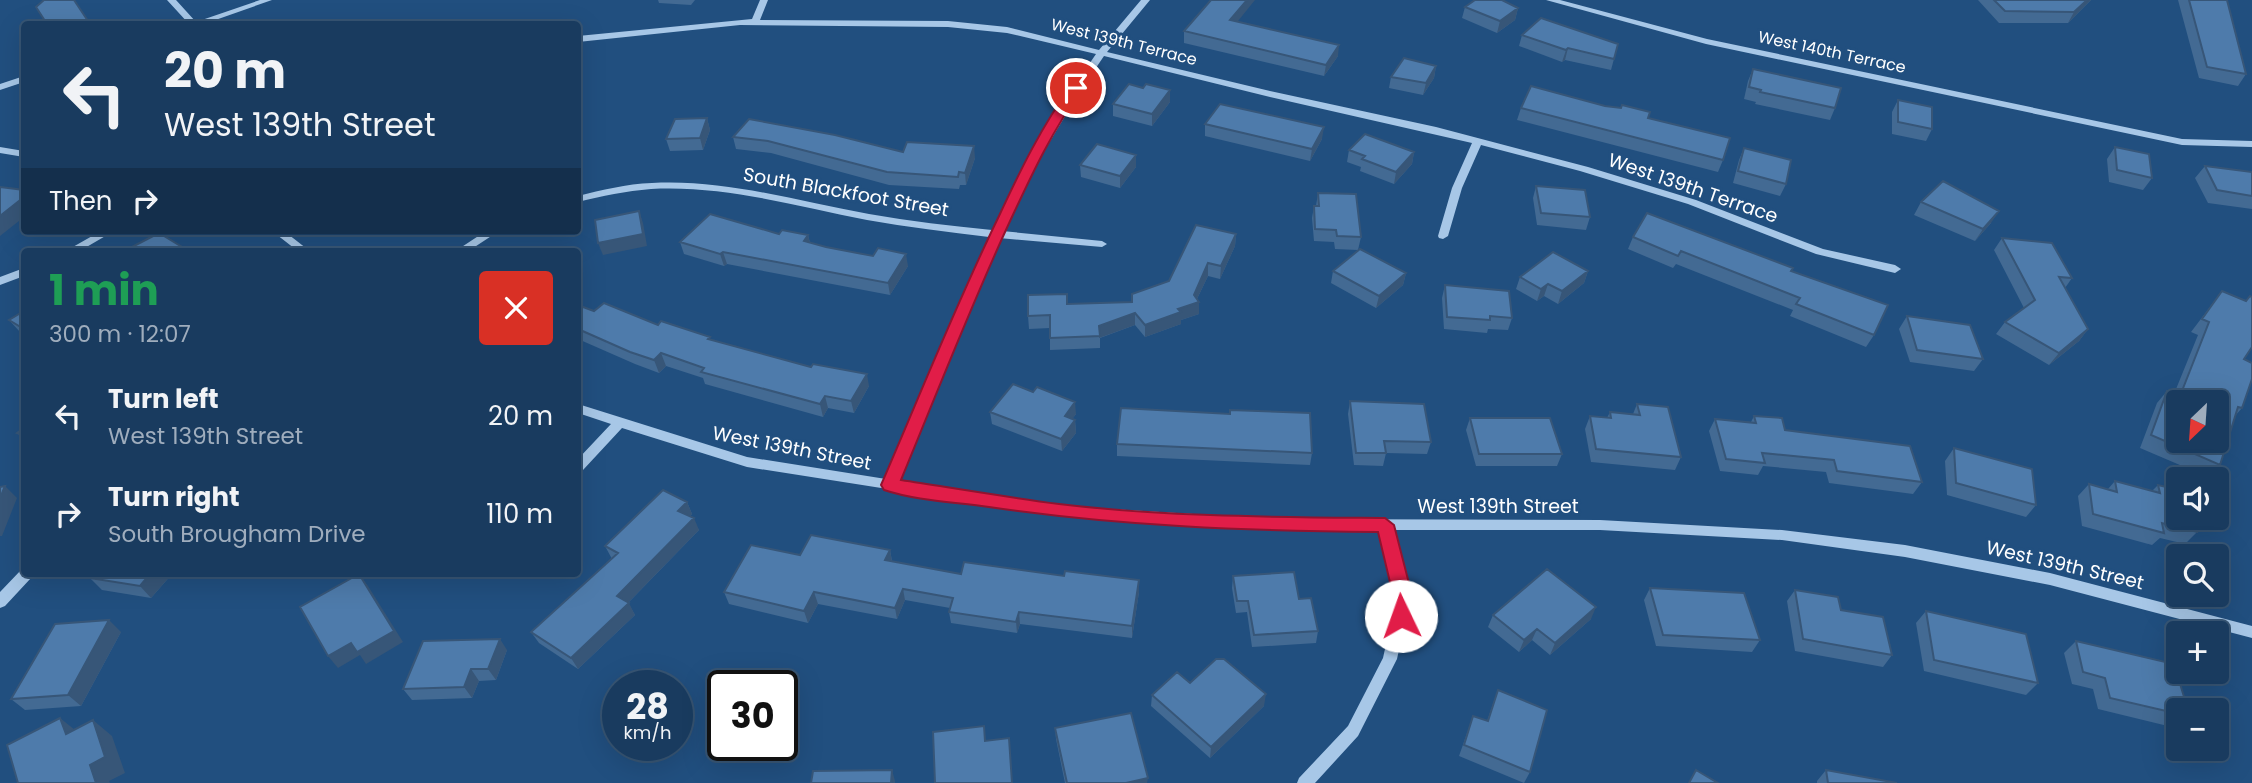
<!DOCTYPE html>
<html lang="en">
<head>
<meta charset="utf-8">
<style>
  :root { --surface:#193b5f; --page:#264668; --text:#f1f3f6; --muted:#9fadbd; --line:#375574 }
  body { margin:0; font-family:Poppins,sans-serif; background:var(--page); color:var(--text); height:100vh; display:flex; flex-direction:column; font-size:26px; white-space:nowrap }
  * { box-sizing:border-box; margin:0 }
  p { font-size:23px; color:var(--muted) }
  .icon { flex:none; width:38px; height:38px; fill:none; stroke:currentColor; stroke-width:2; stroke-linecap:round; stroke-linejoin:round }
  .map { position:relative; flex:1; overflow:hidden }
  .sheet { position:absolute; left:21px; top:248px; width:560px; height:329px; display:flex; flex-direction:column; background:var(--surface); border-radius:7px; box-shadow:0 7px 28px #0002,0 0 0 2px var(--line) }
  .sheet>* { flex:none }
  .banner { position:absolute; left:21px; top:21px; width:560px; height:214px; border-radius:7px; box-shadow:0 7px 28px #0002,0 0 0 2px var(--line); background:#193b5f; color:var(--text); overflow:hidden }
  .needle { width:46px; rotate:205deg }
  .fabs { position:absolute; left:2166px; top:390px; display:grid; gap:14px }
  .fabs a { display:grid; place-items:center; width:63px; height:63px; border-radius:7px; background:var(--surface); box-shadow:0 7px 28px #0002,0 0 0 2px var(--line); font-size:35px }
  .speed { position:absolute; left:602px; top:670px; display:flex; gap:14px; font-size:35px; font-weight:700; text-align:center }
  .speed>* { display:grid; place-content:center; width:91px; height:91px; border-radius:50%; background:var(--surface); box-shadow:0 7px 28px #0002,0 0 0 2px var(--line); line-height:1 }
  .speed small { font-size:18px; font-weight:400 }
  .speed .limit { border:4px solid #111; border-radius:10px; background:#fff; color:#111 }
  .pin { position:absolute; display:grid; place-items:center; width:60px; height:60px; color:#fff; margin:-30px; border:4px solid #fff; border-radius:50%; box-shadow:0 2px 7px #0007 }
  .me { position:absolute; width:77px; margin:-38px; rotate:357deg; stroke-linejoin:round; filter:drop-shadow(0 0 5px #0008) }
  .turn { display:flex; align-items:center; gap:24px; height:147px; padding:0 28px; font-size:32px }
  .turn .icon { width:91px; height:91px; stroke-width:2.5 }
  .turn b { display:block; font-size:49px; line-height:60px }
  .then { display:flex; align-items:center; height:66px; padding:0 28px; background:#0003; gap:14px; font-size:26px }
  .round { display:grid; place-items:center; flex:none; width:74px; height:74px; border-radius:7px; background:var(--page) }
  .head { display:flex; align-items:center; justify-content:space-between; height:119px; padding:0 28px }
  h1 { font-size:42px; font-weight:700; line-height:52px; color:#1e9e55 }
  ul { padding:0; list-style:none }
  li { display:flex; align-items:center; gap:21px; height:98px; padding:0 28px }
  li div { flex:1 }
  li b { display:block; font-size:26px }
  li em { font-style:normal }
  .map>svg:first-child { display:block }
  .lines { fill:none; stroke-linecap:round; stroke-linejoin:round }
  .minor { fill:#a7c7e7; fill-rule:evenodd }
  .wall { fill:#436a93 }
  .shaded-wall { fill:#375678 }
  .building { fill:#4e7bab; stroke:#375678; stroke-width:2; fill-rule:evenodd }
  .route { fill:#e11d48; stroke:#92132f; stroke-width:2 }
  .labels { text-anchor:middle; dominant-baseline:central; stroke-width:6; stroke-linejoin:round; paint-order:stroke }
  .far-street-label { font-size:16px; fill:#fff; stroke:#214f7f }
  .street-label { font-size:19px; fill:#fff; stroke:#214f7f }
</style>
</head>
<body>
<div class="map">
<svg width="2252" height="783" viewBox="0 0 2252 783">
  <rect width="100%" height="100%" fill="#214f7f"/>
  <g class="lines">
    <path class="minor" d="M167,0H176L196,22L260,0H272L204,24H189Z
      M760,0H768L760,20L948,21L1007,27L1099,50L1141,0H1150L1107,52L1270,91L1436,127L1588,167L1696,200L1823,249L1895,265L1901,269L1895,273L1816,254L1688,204L1580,171L1481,145L1462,188L1448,236L1443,239L1439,238L1438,236L1452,188L1472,143L1270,97L1104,56C1065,113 1032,170 1002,231L1102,241L1107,244L1102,247L999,238L974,294L898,481L1060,506L1278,519L1600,520L1782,530L1905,545L2050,573L2252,626V638L2050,585L1905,557L1782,540L1600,530H1393L1410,599L1397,659L1358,736L1315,783H1297L1299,778L1348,726L1383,658L1396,599L1379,530L1278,529L1060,516L747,467L622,428L583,470L578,472V459L611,424L578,413V404L747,457L886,479L963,294L989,237C948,232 907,227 867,220C796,206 724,185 651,189C626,191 602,196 578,202V196C602,190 626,184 652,183C725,179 797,201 869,214C910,221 951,226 992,230C1024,168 1056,112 1096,54L1007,33L948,27L740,25L578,42V36L752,19Z
      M1546,0H1560L1707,39L2182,139L2252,141V147L2182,145L1706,44Z
      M24,76V82L0,90V84Z
      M0,147L24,151V157L0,153Z
      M101,231H114L78,252H64Z
      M272,231H284L311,252H299Z
      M486,231H499L467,252H454Z
      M24,268V276L0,285V277Z
      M24,569V574H33L31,578L5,606L0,608V592L21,570Z"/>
  </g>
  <path class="wall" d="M658,0H695L691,5L659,3Z
    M1978,0H2091L2068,23H1999Z
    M2178,0H2227L2246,74L2238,86L2199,78Z
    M1465,7L1518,8L1515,20L1497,33L1462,18Z
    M1237,22L1338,56L1324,76L1184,43V31Z
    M1522,35L1618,44L1611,70L1565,60L1562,62L1519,46Z
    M1436,66L1434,78L1423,95L1389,88L1391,77Z
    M1753,69L1835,108L1830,120L1755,104L1756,102L1744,99L1748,81Z
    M1143,88L1170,102L1152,126L1113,116V104Z
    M1898,100L1932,129L1926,141L1892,134V112Z
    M1521,108L1648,118L1723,160L1718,172L1517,120Z
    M707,118L710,130L703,150L670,151L666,139Z
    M1205,124L1322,139L1310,161L1205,136Z
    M733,137L903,152L975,158L966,185H960L959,189L889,185L771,153L736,149Z
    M2115,147L2152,178L2143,190L2109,182L2107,159Z
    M1744,148L1786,184L1780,196L1733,183L1739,160Z
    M1349,150L1414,152L1412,164L1394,184L1360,171L1361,167L1347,162Z
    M1080,165L1136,167L1120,188L1081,177Z
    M2205,166L2252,172V209L2208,203L2195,178Z
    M1536,186L1590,217L1586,230L1537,225L1533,198Z
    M1318,193L1361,237L1358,250L1335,249L1334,242L1314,241L1312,218L1314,206H1316Z
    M1921,202L1991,223L1975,241L1914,215Z
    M779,234L808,235L810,243L908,266L890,295L727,264L724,266L684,254L680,242Z
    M1236,234L1235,246L1220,279L1208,276L1197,299L1199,314L1181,320V324L1145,337L1135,325L1100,338V348L1050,350V328L1029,329L1028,316L1067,304L1132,302L1169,281Z
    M1633,237L1791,271L1874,335L1866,347L1790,316L1793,310L1676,264L1673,268L1628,249Z
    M2002,238L2072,278L2065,288L2088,329L2079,341L2049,365L1996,334L2005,322L2024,308L1994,250Z
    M1333,271L1406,273L1403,285L1376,308L1331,283Z
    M1588,271L1584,283L1558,304L1544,296L1537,301L1516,289L1520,277Z
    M1445,285L1512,318L1508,330L1488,329L1487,333L1444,329L1442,298Z
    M2222,291L2244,359L2242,408L2235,416L2220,465L2208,477L2140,448L2157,403L2167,391L2174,394L2198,335L2191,332Z
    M24,311V335L20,332L9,320Z
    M594,311L658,325L869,386L854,413L828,408L823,417L705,384L703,378L666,366L659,373L635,364L578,339V312Z
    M1907,316L1983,359L1974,371L1910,362L1899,329Z
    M1033,392L1076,414L1072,419L1075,420L1076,433L1062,451L992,424L990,412Z
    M1350,401L1431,442L1427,454L1386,453L1383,466L1354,465L1348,414Z
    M1637,404L1681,457L1675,470L1591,462L1585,429L1590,416L1607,418L1610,412L1633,414Z
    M1754,416L1785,430L1922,482L1913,494L1829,483L1826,472L1763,466L1758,475L1720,471L1709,431L1715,419L1751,422Z
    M1470,418L1562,454L1557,466H1476L1466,430Z
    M1117,444L1312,453L1310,465L1117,456Z
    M1954,448L2036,505L2026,517L1947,495L1945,461Z
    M2115,481L2152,491L2158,485L2197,532L2185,544L2160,538L2152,545L2082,526L2078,496L2089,484L2108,489Z
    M687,502L692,514L690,516L699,530L628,603L635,615L578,669L539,643L531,632L612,559L605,546Z
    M890,550L892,561L961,574L1064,576L1139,580V592L1132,638L1020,624L1017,633L951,623L949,612L950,608L905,600L897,619L818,604L808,623L729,604L724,592L800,555Z
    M93,574H172L151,598L102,590L90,578Z
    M1233,576L1318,631L1316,643L1252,647L1247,612L1236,613L1232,588Z
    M1650,588L1760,640L1752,652L1656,646L1644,600Z
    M1795,590L1841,610L1892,655L1883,667L1795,651L1787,601Z
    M1926,611L2038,683L2026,695L1924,671L1916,623Z
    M1493,615L1591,619L1550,655L1532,640L1519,652L1488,627Z
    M121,632L81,706L25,710L11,699Z
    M2076,641L2179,710V727L2176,728L2098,709L2093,689L2072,684L2064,653Z
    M507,650L496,680L479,681L472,698L412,700L403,689Z
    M1190,683L1264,706L1210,758L1151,706L1152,695Z
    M1498,690L1530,772L1524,783L1459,756L1473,716L1487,721Z
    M1055,728L1147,783H1065L1056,739Z
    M1826,770L1897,783H1817V781Z"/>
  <path class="shaded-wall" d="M1247,0H1255L1230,31V20Z
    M2087,0H2091L2068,23L2074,12Z
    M1518,8L1515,20L1497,33L1500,21Z
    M1339,45L1338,56L1324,76L1326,65Z
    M1568,48L1565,60L1562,62L1566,50Z
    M1436,66L1434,78L1423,95L1426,83Z
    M1170,90V102L1152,126V114Z
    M707,118L710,130L703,150L700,138Z
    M1324,127L1322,139L1310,161L1312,149Z
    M974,146L975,158L966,185L965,173Z
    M1414,152L1412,164L1394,184L1396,172Z
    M1136,155V167L1120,188V176Z
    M24,197V217L0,236V216Z
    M639,211L643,223L647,246L603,255L598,243Z
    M1999,211L1991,223L1975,241L1983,229Z
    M1236,234L1235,246L1220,279L1221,266Z
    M808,235L811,247L804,241Z
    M182,247L186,252H172Z
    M723,252L727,264L724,266L720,254Z
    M906,254L908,266L890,295L888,283Z
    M1208,263V276L1195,303L1199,302V314L1181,320V324L1145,337V325L1178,309L1194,295Z
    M1588,271L1584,283L1558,304L1562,291Z
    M1406,273L1403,285L1376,308L1379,296Z
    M1548,284L1544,296L1537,301L1541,289Z
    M1135,313V325L1099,338V326Z
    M2088,329L2079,341L2049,365L2059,353Z
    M661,353L666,366L659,373L654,360Z
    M867,374L869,386L854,413L851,401Z
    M825,396L828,408L823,417L820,404Z
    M1075,402L1076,414L1065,429V416Z
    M1075,420L1076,433L1062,451L1061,439Z
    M5,486L17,498L2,536H0V498Z
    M687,502L692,514L683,523L678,511Z
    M694,518L699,530L623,608L617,596Z
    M890,550L892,562L885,560Z
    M150,574H172L151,598L140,586Z
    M359,574L368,586L403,642L366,664L360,655L338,668L328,656Z
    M1139,580V592L1132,638V626Z
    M903,589L905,600L897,619L895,608Z
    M814,592L818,604L808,623L804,611Z
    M629,603L635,615L578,669L571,658Z
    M1596,607L1591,619L1550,655L1555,643Z
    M1019,612L1020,624L1017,633L1016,622Z
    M109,620L121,632L81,706L68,695Z
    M1537,629L1532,640L1519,652L1524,640Z
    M500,639L507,650L496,680L488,669Z
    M471,669L479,681L472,698L464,687Z
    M1266,694L1264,706L1210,758L1211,747Z
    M60,718L80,734H66Z
    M93,720L112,736L125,773L109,781L110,783H96L90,765Z
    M892,770L895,781V783H891Z
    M1148,778L1147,783H1126Z"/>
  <path class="building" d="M44,0H74L90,24H47L36,7Z
    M1211,0H1247L1230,20L1339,45L1326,65L1184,31Z
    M1475,0H1502L1518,8L1500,21L1465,7Z
    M1994,0H2087L2074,12L2005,11Z
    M2189,0H2227L2246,74L2207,67Z
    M1541,18L1618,44L1614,59L1568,48L1566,50L1522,35Z
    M1404,58L1436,66L1426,83L1391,77Z
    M1753,69L1841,88L1835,108L1760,92L1761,90L1749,87Z
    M1129,84L1143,88L1146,84L1170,90L1152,114L1113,104Z
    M1531,86L1605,106L1621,108L1622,105L1650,112L1648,118L1730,138L1723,160L1521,108Z
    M1898,100L1932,107V129L1898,122Z
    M1220,104L1324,127L1312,149L1205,124Z
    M707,118L700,138L666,139L675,119Z
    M749,119L835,135L903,152L907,142L974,146L965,173L959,172L958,177L887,172L768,141L733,137Z
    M1365,134L1414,152L1396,172L1362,159L1365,156L1349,150Z
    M1097,144L1136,155L1120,176L1080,165Z
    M2115,147L2149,154L2152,178L2117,170Z
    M1744,148L1791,160L1786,184L1738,171Z
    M2205,166L2252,172V196L2217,190Z
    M1943,181L1999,211L1983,229L1921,202Z
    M1536,186L1585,190L1590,217L1541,213Z
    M0,187L24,190V197L0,216Z
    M1318,193L1356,194L1361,237L1337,236L1336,230L1315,229L1314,206H1319Z
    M639,211L643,234L598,243L595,220Z
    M1647,213L1793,268L1791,271L1888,305L1874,335L1796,304L1800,298L1681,251L1678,256L1633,237Z
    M710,214L779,234L782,230L808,235L804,241L826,247L873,256L878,248L906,254L888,283L723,252L720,254L680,242Z
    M1196,225L1236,234L1221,266L1208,263L1194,295L1199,302L1178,309L1181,312L1145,325L1135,313L1099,326L1100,336L1050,338V315L1028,316V295L1067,294V304L1132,302V294L1169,281Z
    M159,233L182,247L172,252H135L130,248Z
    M2002,238L2052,243L2072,278L2059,277L2088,329L2059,353L2005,322L2035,300Z
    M1360,249L1406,273L1379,296L1333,271Z
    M1553,252L1588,271L1562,291L1548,284L1541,289L1520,277Z
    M1445,285L1509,291L1512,318L1490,316V320L1447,317Z
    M2222,291L2246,301L2250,296L2252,297V347L2244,359L2252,363V379L2242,408L2238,407L2220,465L2151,435L2167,391L2180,396L2209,322L2202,319ZM2179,402H2217V441H2179Z
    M604,303L658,325L661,321L710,337L708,339L811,367L813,364L867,374L851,401L825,396L820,404L701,372L704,368L661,353L654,360L630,352L578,329V312L583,307L594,311Z
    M24,311V329L9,320Z
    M1907,316L1970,325L1983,359L1917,350Z
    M1013,384L1033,392L1037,387L1075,402L1065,416L1075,420L1061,439L990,412Z
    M1350,401L1424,404L1431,442L1384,441L1386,453H1356Z
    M1637,404L1668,407L1681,457L1596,449L1590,416L1611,418L1610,412L1640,415Z
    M1121,408L1230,414V410L1310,413L1312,453L1117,444Z
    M1754,416L1782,418L1785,430L1910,446L1922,482L1837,471L1834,460L1762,453L1765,463L1726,459L1715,419L1756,423Z
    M1470,418H1550L1562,454H1479Z
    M24,428V436L17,433Z
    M1954,448L2032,469L2036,505L1956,483Z
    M2115,481L2160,493L2158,485L2179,490V518H2194L2197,532L2162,523L2164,533L2093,514L2089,484L2117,492Z
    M5,486L0,498V487Z
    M663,490L687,502L678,511L694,518L617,596L629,603L571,658L531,632L618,553L605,546Z
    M811,535L890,550L885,560L961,574L964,562L1064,576L1065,571L1139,580L1132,626L1019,612L1016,622L949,612L953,598L903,589L895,608L814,592L804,611L724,592L751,545L800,555Z
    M1547,569L1596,607L1555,643L1537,629L1524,640L1493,615Z
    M1294,572L1299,599L1311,598L1318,631L1254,635L1248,601H1237L1233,576Z
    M93,574H150L140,586L90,578Z
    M359,574L394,631L357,652L351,643L328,656L300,607Z
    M1650,588L1744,593L1760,640L1663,635Z
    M1795,590L1838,597L1841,610L1883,617L1892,655L1803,639Z
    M1926,611L2026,634L2038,683L1934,660Z
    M109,620L68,695L11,699L55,624Z
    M500,639L488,669H471L464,687L403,689L423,641Z
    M2076,641L2174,664L2188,710H2179V714L2110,698L2105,678L2083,672Z
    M1216,659H1224L1266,694L1211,747L1152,695L1177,672L1190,683Z
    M1498,690L1547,710L1530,772L1464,745L1473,716L1488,721Z
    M1131,713L1148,778L1126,783H1067L1055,728Z
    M60,718L66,734L93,720L105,757L90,765L96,783H18L7,745Z
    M984,726L985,741L1009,738L1012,783H935L933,732Z
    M892,770L891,783H811L813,771Z
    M1696,770L1718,783H1689Z
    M1826,770L1897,783H1828Z"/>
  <path class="route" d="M1072,85L1083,88C1053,129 1032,174 1011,219C971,305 937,393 901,480C953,488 1006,497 1059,504C1167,517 1277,517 1385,518L1394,525L1413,599L1407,621H1394L1392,616L1394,599L1378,532C1248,531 1118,526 989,507C955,502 917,501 884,490L881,485C920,395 956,304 999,216C1020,171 1042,125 1072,85Z"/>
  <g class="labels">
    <g class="far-street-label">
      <text transform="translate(1124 42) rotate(14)">West 139th Terrace</text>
      <text transform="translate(1832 52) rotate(12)">West 140th Terrace</text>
    </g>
    <g class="street-label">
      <text transform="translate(1693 188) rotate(19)">West 139th Terrace</text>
      <text transform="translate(846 192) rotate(10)">South Blackfoot Street</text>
      <text transform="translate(792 448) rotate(11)">West 139th Street</text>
      <text x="1498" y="506">West 139th Street</text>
      <text transform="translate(2065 565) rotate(13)">West 139th Street</text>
    </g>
  </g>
</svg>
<div class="fabs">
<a><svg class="needle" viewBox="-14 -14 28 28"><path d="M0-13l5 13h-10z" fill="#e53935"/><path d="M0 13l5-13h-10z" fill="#9fadbd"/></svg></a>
<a><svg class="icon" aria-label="sound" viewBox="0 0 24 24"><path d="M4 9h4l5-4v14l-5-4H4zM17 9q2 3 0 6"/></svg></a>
<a><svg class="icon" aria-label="search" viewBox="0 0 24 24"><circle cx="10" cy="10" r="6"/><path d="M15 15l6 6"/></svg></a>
<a>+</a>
<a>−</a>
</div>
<div class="speed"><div>28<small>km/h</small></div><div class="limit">30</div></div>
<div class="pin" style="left:1076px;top:88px;background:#d93025"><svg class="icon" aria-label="arrive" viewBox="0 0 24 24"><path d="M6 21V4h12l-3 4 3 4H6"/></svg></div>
<svg class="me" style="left:1401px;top:616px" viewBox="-20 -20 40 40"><circle r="19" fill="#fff"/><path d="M0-13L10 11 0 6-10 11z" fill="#e11d48"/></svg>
<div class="banner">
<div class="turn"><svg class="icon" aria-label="left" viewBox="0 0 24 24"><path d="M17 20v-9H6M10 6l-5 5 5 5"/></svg><div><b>20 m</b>West 139th Street</div></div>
<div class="then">Then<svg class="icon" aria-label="right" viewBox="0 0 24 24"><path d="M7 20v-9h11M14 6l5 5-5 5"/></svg></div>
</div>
<section class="sheet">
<div class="head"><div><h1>1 min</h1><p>300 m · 12:07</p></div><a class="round" style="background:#d93025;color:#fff"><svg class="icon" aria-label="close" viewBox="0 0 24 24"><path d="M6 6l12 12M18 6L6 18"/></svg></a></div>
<ul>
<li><svg class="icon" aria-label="left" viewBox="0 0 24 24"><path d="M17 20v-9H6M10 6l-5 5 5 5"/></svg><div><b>Turn left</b><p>West 139th Street</p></div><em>20 m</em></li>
<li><svg class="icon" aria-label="right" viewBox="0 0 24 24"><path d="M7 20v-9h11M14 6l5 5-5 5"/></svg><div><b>Turn right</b><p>South Brougham Drive</p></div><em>110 m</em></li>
</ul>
</section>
</div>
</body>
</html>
